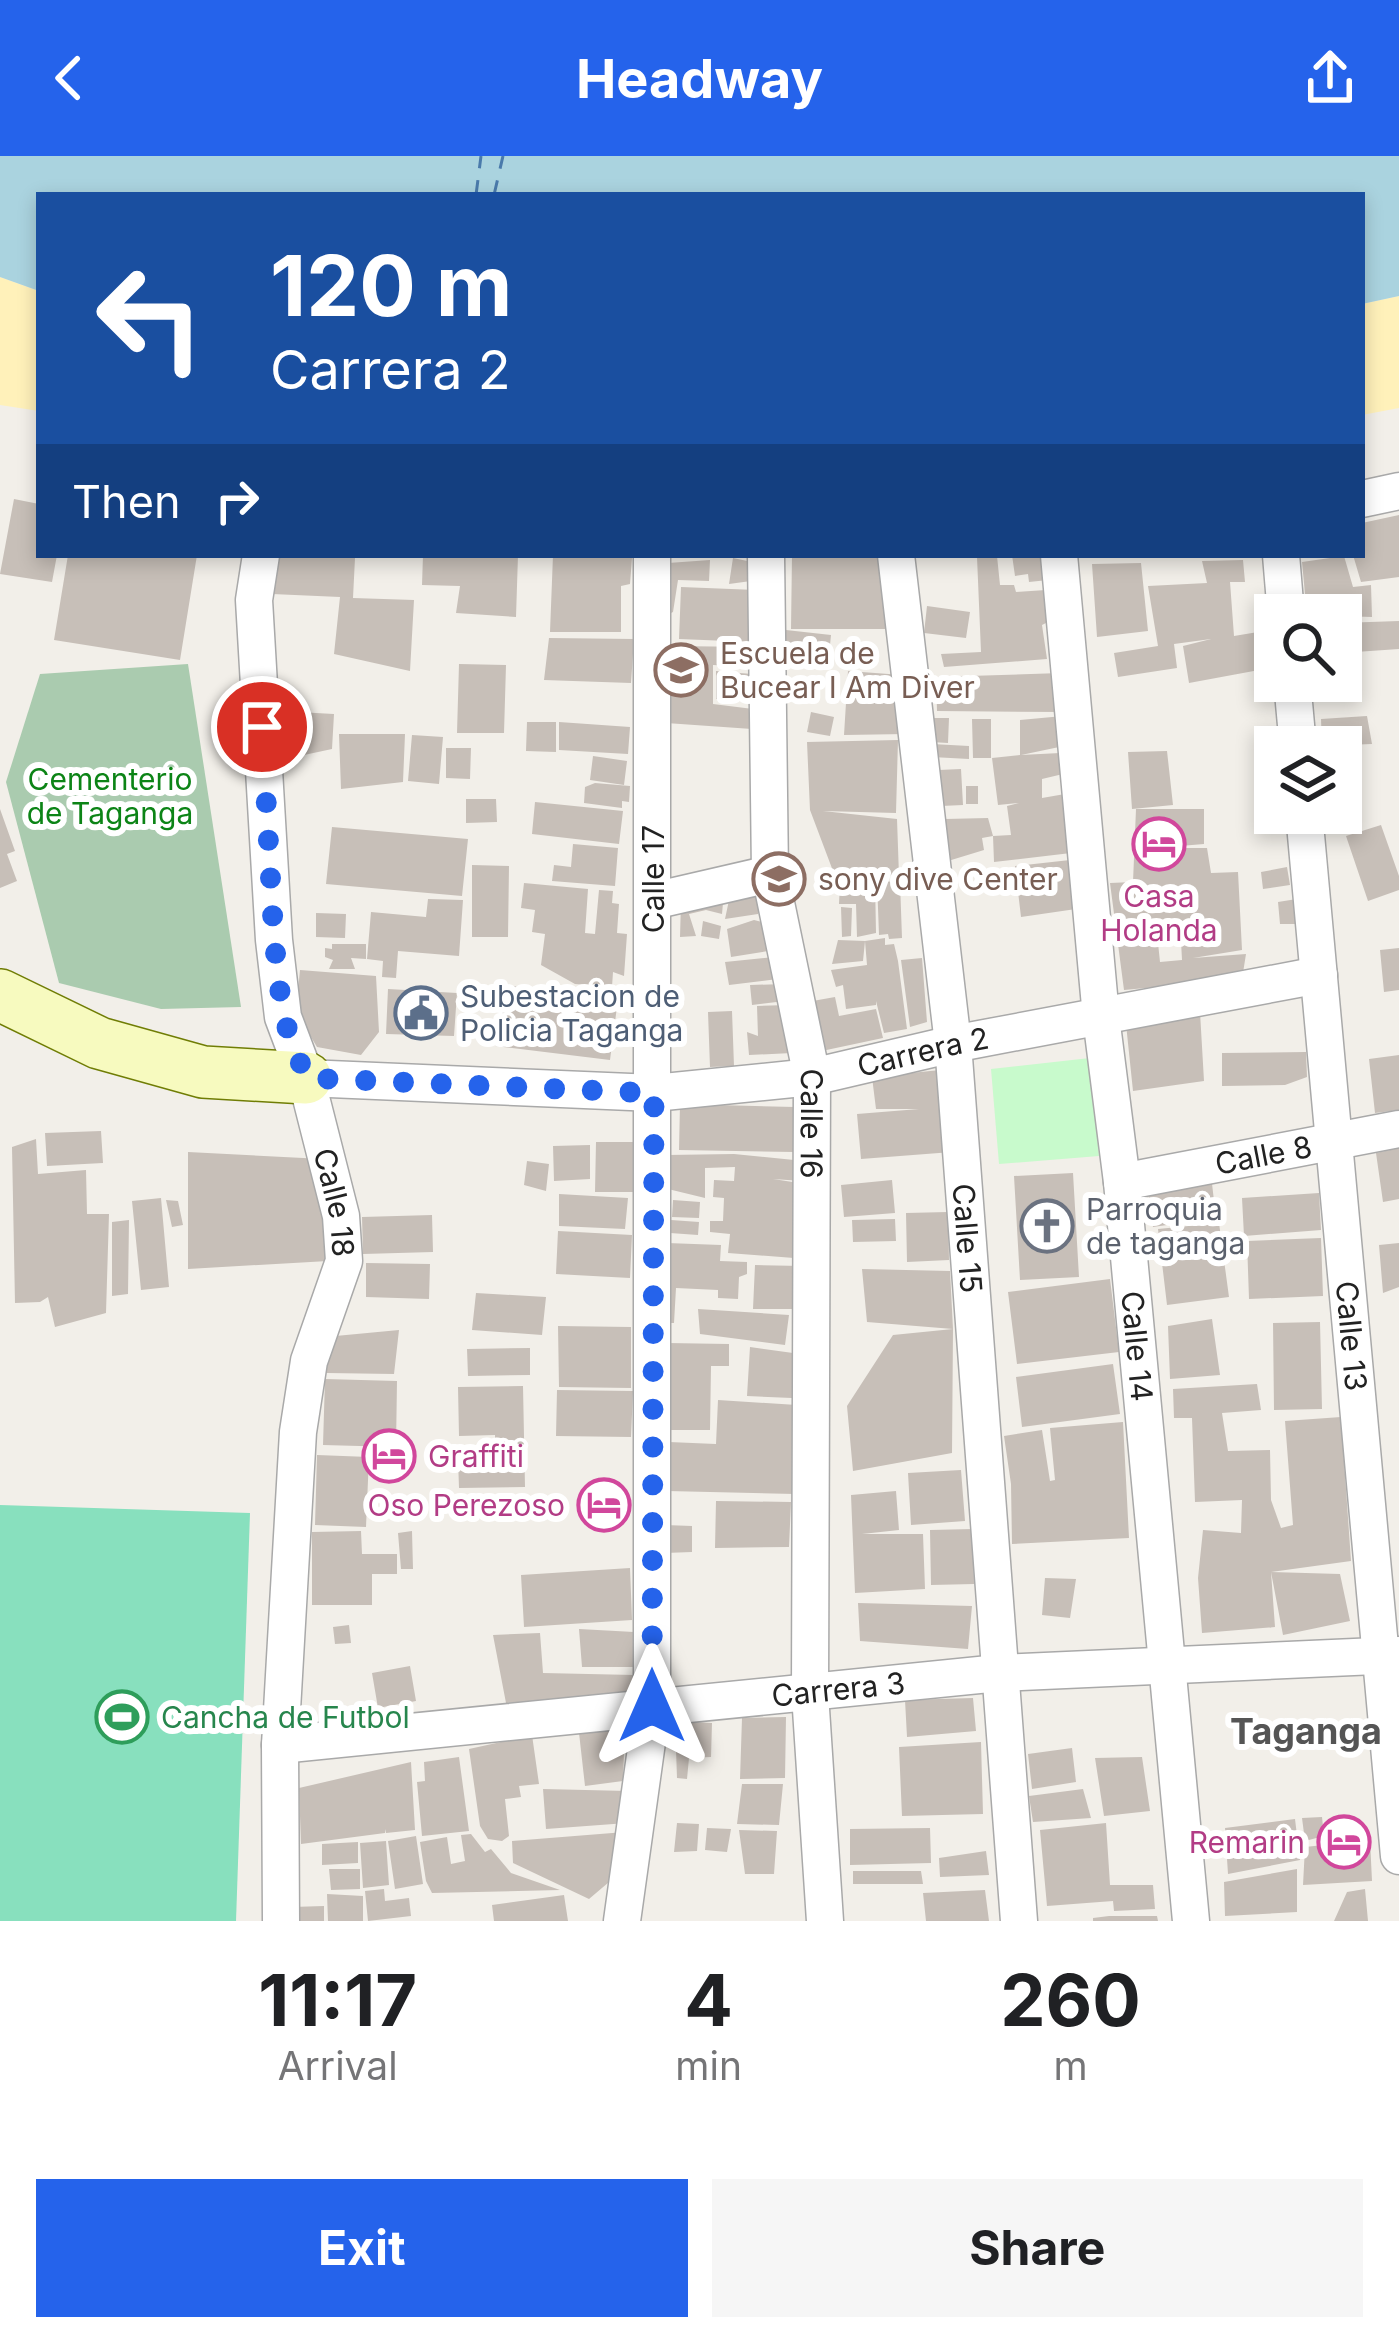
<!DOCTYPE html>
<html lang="en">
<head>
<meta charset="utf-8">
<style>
  :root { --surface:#fff; --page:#f6f6f6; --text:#202124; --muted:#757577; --accent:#2563eb }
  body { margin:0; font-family:Inter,sans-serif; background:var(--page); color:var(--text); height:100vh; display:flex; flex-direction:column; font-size:45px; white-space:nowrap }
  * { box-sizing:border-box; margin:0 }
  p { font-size:39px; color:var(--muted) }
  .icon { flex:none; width:66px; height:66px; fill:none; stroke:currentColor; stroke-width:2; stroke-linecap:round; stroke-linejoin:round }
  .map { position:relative; height:1765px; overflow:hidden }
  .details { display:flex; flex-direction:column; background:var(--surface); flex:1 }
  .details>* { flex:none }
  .guide { position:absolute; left:36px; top:36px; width:1329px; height:366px; border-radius:0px; box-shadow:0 6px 18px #0003; background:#1a4fa0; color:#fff; overflow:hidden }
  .fabs { position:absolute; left:1254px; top:438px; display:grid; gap:24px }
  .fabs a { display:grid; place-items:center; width:108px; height:108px; border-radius:0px; background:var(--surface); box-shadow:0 6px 18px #0003; font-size:60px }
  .pin { position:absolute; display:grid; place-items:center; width:102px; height:102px; color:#fff; margin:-51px; border:6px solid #fff; border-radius:50%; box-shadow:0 3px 12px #0007 }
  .me { position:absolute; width:132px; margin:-66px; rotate:0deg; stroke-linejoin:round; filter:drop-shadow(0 0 9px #0008) }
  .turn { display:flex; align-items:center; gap:42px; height:252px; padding:0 36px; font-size:54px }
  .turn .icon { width:156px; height:156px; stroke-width:2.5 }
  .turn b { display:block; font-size:84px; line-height:102px }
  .then { display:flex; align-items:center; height:114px; padding:0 36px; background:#0003; gap:24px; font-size:45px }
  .eta { display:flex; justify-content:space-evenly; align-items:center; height:204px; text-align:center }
  .eta b { font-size:72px; font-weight:700; line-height:84px }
  .action { display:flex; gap:24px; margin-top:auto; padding:24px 36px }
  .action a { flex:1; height:138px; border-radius:0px; background:var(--accent); color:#fff; font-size:48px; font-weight:700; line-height:138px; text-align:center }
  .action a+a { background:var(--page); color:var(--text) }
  header { display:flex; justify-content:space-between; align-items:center; height:156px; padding:0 36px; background:var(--accent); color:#fff; font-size:54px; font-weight:700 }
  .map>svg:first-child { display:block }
  .sand { fill:#fff1ba }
  .cemetery { fill:#aacbaf }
  .park { fill:#c8facc }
  .pitch { fill:#88e0be }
  .water { fill:#aad3df }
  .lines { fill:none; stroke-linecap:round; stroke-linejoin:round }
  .ferry { stroke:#4a7aab; stroke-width:3; stroke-dasharray:15 12; stroke-linecap:butt }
  .building { fill:#c7bfb8; fill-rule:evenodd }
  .street-casing { stroke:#a9a9a9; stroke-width:39 }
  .secondary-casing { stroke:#707d05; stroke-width:54 }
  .street { stroke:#fff; stroke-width:36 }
  .secondary { stroke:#f7fabf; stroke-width:51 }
  .route { stroke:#2563eb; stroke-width:21; stroke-dasharray:0 37.8 }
  .labels { text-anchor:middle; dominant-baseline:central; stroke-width:12; stroke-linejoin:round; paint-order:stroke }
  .education-label { font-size:30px; fill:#785e54; stroke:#fff; text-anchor:start }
  .park-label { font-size:30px; fill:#0c8416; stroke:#fff }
  .street-label { font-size:30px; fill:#222; stroke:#fff }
  .hotel-label { font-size:30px; fill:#b23c85; stroke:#fff; text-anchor:end }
  .service-label { font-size:30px; fill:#4e5e75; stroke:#fff; text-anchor:start }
  .worship-label { font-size:30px; fill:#5b616d; stroke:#fff; text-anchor:start }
  .leisure-label { font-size:30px; fill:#27864d; stroke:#fff; text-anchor:start }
  .quarter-label { font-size:36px; font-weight:bold; fill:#555; stroke:#fff }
</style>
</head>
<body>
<header><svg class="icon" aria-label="back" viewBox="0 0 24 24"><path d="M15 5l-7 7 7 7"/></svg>Headway<svg class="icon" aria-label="share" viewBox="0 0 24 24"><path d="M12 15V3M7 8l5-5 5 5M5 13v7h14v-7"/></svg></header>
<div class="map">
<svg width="1399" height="1765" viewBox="0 0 1399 1765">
  <rect width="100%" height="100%" fill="#f2efe9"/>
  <path class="sand" d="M0,121L39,135V255L0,249Z
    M1399,140V252L1362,259V148Z"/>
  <path class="cemetery" d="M188,508L241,851L161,853L59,827L6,626L40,518Z"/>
  <path class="park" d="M1090,902L1099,1000L999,1008L991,913Z"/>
  <path class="pitch" d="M0,1349L250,1357L236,1765H0Z"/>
  <path class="water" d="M0,0H1399V140L1362,148V39H39V135L0,121Z"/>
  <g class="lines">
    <path class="ferry" d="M476,39L481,0
      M494,39L503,0"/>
  </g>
  <path class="building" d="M14,343L39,348V399H57L52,426L0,418Z
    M1399,359V421L1361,426L1353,399H1362V367Z
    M68,399H197L180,504L54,484Z
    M274,399L355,402L353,442L414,444L410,515L334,498L340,441L272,438Z
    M423,399H518L516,461L456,457L460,430L422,429Z
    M553,399L632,402L630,428L621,430V476H550Z
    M792,399H888L899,473H791Z
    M1012,399H1044L1048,424L1029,426L1028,418L1015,420Z
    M997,400L1000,429H1014L1016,436L1046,434L1048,466L1042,469L1047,503L944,511L941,498L981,496L977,401Z
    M1344,400L1353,431L1371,429L1372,461L1307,459L1302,406Z
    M733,402L752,406L758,424L729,428Z
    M710,404L709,425L678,424L673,456L665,460L668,407Z
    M1243,404L1245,426H1230L1234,480L1264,475L1270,512L1189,527L1183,490L1211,483L1174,488L1177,512L1118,521L1114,497L1158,490L1148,430L1207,427L1202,405Z
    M1141,407L1148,475L1097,481L1092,408Z
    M681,431L756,434L753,486L679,483Z
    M927,450L970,456L966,482L924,477Z
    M1399,465V493L1341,497V467Z
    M786,474L831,479L829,499L784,494Z
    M549,482L634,483L631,527L544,524Z
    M671,490L755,491L753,511L713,509V548L753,553L752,573L666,567Z
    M1351,504L1356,534L1307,538L1306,525H1341V505Z
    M459,508L506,509L504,577H457Z
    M716,515L752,518L753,546L716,543Z
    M848,515L902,519L906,578L844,579Z
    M1061,517L1062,556L937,555L936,521Z
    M279,555L334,558L332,593L290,602Z
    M811,556L834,561L830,580L807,576Z
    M1063,560L1064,590L1021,599L1060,597L1063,618L1042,623V642L1065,638L1071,697L994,706L993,680L1011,679L1007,650L1019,647L998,649L992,602L1020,599V564Z
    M1367,560L1372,588L1322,590L1321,563Z
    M932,562H949L948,587L931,586Z
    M972,563H991V602H973Z
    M527,566H556V596L526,595Z
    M559,566L630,571L628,598L559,594Z
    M339,578H405L403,626L341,633Z
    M412,579L443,581L439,628L408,625Z
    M898,584L896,657L823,655L897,663L899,720L833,715L810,654L807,586Z
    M932,588L969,590V603L932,601Z
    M446,592H471L470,623L446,622Z
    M1167,595L1173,649L1132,653L1128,596Z
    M593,600L627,605L624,629L590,624Z
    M1275,611V657H1289L1290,667L1265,670L1258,613Z
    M961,613L963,649L941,650L939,614Z
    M595,627L630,630L629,646L622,645V652L584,647L585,631Z
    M966,630H978V648H966Z
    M466,643H496L497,666L466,667Z
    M535,646L623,655L619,688L532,678Z
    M0,653L15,695L7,698L17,725L0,732Z
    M1136,653H1204V688L1156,692H1207L1211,717L1238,716L1242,794L1193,802L1246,798L1242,823L1124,834L1110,727L1133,726ZM1180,766L1182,804L1160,806L1156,768Z
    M988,662L993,680L982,682L984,694L948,705L945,663Z
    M1381,669L1399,720V734L1368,745L1346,680Z
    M332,671L468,683L462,740L326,728Z
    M573,688L618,692L615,730L552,725L554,709L571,711Z
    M1070,704L1076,753L1021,761L1015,710Z
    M472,709L509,710L508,781H472Z
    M1287,711L1290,729L1263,733L1261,716Z
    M875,725L876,777L857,781L856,748H839L840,726Z
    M877,725L900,726L902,782L889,783L888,778L879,779Z
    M524,727L588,733L585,777L595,778L599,734L613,735L612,747L619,748L617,777L627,778L624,820L613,816L612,831L575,828L541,809L545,778L532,776L535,754L521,752Z
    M732,730L760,732L758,758L725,763Z
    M724,736L722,758L706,754L689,758L696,780L680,781L681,746Z
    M1303,742L1306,768H1280L1278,746Z
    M428,743L463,744L459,800L398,795L396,822L382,821L383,805L367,803L371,756L426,761Z
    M841,751L852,752L851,780L842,781Z
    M316,757L346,758L345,782L316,781Z
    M754,764L766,767L774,794L731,801L727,773Z
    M703,765L721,770L719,783L701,780Z
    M885,782V789L894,788L898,805L907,873L884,877L876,845V849L846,853L843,829L836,831L831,814L867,809L865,785Z
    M838,784L865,785L863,805L832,808Z
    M332,788H366V803L351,802L355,813H329L333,804L325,801V792L332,793Z
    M1399,792V834L1384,836L1380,794Z
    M774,801L778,823L729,829L725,806Z
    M922,802L927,866L910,871L901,804Z
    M300,814L376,820L379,876L361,899L317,891L296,856Z
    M784,828L785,845L752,849L750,829Z
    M503,829L618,843L610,904L495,890Z
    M388,833L457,837L454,880L386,878Z
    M835,841L839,860L876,853L883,882L817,896L807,846Z
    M789,849L792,897L749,899L747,876L758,880L757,850Z
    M732,855L734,910L710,911L708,856Z
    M1200,856L1204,925L1133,935L1126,868Z
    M1306,896L1307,921L1285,929L1222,930V897Z
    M1399,899V954L1375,957L1369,903Z
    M940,914L952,996L861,1003L857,958L919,953H876L872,921Z
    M680,948L795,951L794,996L679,994Z
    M101,975L103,1007L47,1010L45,977Z
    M36,983L38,1018L86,1014L87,1058H109L106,1157L55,1171L48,1141L40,1146L15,1147L12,991Z
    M596,986H634V1036H595Z
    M590,989V1023L554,1025L553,990Z
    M1399,992V1043L1383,1046L1376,997Z
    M188,996L323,1003L328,1105L188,1113Z
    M734,998L804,1005L802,1025L773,1023L799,1027L794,1102L728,1097L730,1078L710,1076V1065H723L724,1042L713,1041L714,1024L734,1025L735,1011L705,1012V1042L668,1033L667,999Z
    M527,1005L549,1008L546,1035L524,1029Z
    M1073,1017L1079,1121L1020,1124L1014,1020Z
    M1211,1019L1216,1062L1153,1071L1147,1028Z
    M892,1024L895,1057L844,1061L841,1029Z
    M1319,1037L1321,1074L1244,1080L1242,1042Z
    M559,1038L628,1042L625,1073L559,1070Z
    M161,1042L169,1131L141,1134L132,1045Z
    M166,1044L178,1045L183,1069L172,1071Z
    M673,1044L700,1046L699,1062L672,1061Z
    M948,1056L949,1104L907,1106L906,1057Z
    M432,1059L433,1096L363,1098L362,1061Z
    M895,1063L896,1085L853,1086L852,1064Z
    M129,1064L128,1138L112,1140V1066Z
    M671,1064L699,1066L698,1079L670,1077Z
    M1219,1067L1229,1141L1167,1149L1158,1073Z
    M558,1075L632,1079L630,1122L556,1118Z
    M1321,1082L1323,1140L1249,1143L1247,1085Z
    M667,1087L721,1089L720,1105L747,1106V1118L739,1121L738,1143L718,1142V1134L676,1132L674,1167H663Z
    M1399,1087V1131L1383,1137L1379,1089Z
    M366,1107L430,1108L429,1143L366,1141Z
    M755,1109L802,1110L800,1153H753Z
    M862,1113L950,1115L953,1173L952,1297L853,1315L847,1250L893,1179L953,1173L867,1166Z
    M1110,1123L1119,1196L1017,1208L1008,1136Z
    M476,1137L546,1141L542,1179L472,1174Z
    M698,1153L789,1159L785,1189L700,1178Z
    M1212,1163L1220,1219L1170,1223L1168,1170Z
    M1320,1166L1322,1253L1274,1254L1273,1167Z
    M558,1170L631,1171V1232L559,1231Z
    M399,1174L394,1218L327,1217L325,1181Z
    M667,1187L729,1188V1210H711L710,1274H666Z
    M750,1191L793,1197L792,1242L747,1240Z
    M530,1192V1219L468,1220L467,1193Z
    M1113,1208L1120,1258L1022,1271L1016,1221Z
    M325,1223L397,1225L396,1291L323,1289Z
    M1257,1228L1261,1254L1222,1257L1228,1295L1270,1294L1271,1344L1281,1372L1293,1369L1285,1265L1341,1261L1351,1405L1271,1416L1275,1471L1202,1477L1198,1422L1203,1374L1241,1377L1242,1344L1195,1346L1192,1262H1174L1173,1233Z
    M523,1230L525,1331L459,1332L458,1303H495V1279L459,1280L458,1231Z
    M557,1234L633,1235L631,1281L556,1280Z
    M718,1244L797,1249L795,1338L667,1335L669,1286L716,1288Z
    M1123,1266L1129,1382L1012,1388L1011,1328L1004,1280L1042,1274L1050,1325L1055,1324L1050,1272Z
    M317,1299L369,1301L366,1371L315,1369Z
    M961,1314L965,1365L911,1369L908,1317Z
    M896,1335L899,1374L862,1378H923L925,1433L855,1437L851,1339Z
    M716,1345L791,1346L789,1391L715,1392Z
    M665,1369L692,1370V1396L665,1397Z
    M973,1373L974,1428L931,1429L930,1374Z
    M361,1375L362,1398H397V1418H372V1449H312V1376Z
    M412,1375L413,1413H401L398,1377Z
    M630,1412L632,1464L524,1471L521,1419Z
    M1271,1416L1340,1418L1350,1465L1283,1479Z
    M1045,1422L1076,1423L1070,1462L1042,1459Z
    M858,1447L972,1450L968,1493L860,1485Z
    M349,1469L351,1487L335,1488L333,1471Z
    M579,1473L634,1476L636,1511H582Z
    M540,1477L543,1517L634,1519L633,1542L506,1547L493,1479Z
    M410,1510L416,1545L378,1552L372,1517Z
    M973,1542L976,1575L907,1581L905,1544Z
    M786,1561L785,1622L740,1623L742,1562Z
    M636,1565L635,1598L624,1597L623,1625L585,1630L578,1568Z
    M675,1565L712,1567L711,1601L689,1602L687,1623L677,1622Z
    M532,1579L539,1628L519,1630L521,1641L505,1643L509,1680L502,1685L488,1683L480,1670L469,1593Z
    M981,1586L983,1658L902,1660L899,1591Z
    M1072,1592L1076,1626L1032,1633L1028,1598Z
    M459,1601L469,1675L422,1680L417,1626L425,1625L424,1606Z
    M1142,1601L1150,1655L1104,1660L1095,1602Z
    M411,1606L415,1674L386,1677L385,1673V1677L301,1688L299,1632Z
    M742,1628H783L779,1669L737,1668Z
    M543,1633L628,1635L627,1667L546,1673Z
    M1083,1633L1091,1662L1033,1666L1029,1640Z
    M1322,1661L1324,1680L1305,1685L1302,1662Z
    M1295,1663L1300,1704L1228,1718L1225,1672Z
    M677,1667L699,1668L697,1695L674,1696Z
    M1106,1667L1110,1729H1153L1155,1753L1114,1755L1113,1745L1047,1750L1040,1674Z
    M707,1672L731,1673L727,1696L705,1694Z
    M930,1672L931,1707L850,1709V1673Z
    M739,1674L777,1675L774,1718H745Z
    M625,1676L622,1715L589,1743L513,1707L512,1685Z
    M471,1678L485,1696L491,1693L511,1717L560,1734L432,1737L426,1725L420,1686L447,1681L451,1708L465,1705L461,1679Z
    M416,1680L423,1728L395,1733L388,1685Z
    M1370,1684L1372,1725L1303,1729L1305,1691Z
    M386,1685L389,1729L363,1732L360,1687Z
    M358,1686V1707L322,1709V1688Z
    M986,1695L989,1719L940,1721L939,1702Z
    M329,1713H360V1733L331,1734Z
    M1297,1713V1756L1225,1760L1224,1726Z
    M853,1715H921L923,1728H853Z
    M384,1733L385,1745L409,1742L411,1760L368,1765L365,1735Z
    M1365,1733L1368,1765H1334L1347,1736Z
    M985,1734L989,1765H926L923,1737Z
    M327,1738L363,1740V1765H328Z
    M564,1739L568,1765H494L492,1749Z
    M324,1750V1765H290L292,1751Z
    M1109,1760H1157L1158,1765H1093V1762Z"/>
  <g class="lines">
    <g class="street-casing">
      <g id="street">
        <path d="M1362,343L1399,335"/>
        <path id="s1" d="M261,399L254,444L274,784L283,861L306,922L341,1060L344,1105L309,1205L298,1276L280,1589L281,1765"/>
        <path id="s2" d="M766,399L770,718L812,921L810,1538L825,1765"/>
        <path id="s3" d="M896,399L953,888L1019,1765"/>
        <path id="s4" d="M1059,399L1101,861L1122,1026L1191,1765"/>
        <path d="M1281,399L1286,459"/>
        <path d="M1292,525L1298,591"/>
        <path id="s5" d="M1304,657L1399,1700"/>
        <path d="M653,745L770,718"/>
        <path id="s6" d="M306,922L654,937L812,921L953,888L1319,819"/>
        <path id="s7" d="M1122,1026L1399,973"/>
        <path id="s8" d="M280,1589L999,1517L1399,1499"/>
        <path d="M622,1765L652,1550V399"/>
      </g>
    </g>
    <g class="secondary-casing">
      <path id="secondary" d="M0,839L99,887L203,916L306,922"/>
    </g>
    <use href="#street" class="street"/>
    <use href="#secondary" class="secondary"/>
  </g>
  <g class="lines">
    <path class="route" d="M262,571L274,784L283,861L306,922L654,937L652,1550"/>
  </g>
  <defs>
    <g id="school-ring" transform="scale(2.7)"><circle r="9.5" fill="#fff" stroke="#8d6e63" stroke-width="1.5"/><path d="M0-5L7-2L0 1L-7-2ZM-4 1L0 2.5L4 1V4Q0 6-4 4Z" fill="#8d6e63"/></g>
    <g id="hotel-ring" transform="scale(2.7)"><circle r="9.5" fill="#fff" stroke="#d1479c" stroke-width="1.5"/><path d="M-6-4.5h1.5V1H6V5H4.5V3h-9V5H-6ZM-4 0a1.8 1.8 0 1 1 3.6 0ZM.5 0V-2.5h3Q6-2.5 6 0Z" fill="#d1479c"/></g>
    <g id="civic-ring" transform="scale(2.7)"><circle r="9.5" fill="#fff" stroke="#5c6f8a" stroke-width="1.5"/><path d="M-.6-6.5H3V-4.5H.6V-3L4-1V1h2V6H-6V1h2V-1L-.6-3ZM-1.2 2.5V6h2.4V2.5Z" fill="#5c6f8a"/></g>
    <g id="church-ring" transform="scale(2.7)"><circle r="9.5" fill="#fff" stroke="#6b7280" stroke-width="1.5"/><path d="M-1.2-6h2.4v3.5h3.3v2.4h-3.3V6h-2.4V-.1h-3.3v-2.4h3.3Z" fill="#6b7280"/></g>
    <g id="stadium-ring" transform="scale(2.7)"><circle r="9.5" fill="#fff" stroke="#2e9e5b" stroke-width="1.5"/><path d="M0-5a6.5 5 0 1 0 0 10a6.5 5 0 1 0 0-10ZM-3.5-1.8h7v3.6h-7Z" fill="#2e9e5b"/></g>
  </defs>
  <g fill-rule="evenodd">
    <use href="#school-ring" x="681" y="514"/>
    <use href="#hotel-ring" x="1159" y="688"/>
    <use href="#school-ring" x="779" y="723"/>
    <use href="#civic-ring" x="421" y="857"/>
    <use href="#church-ring" x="1047" y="1070"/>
    <use href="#hotel-ring" x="389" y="1300"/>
    <use href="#hotel-ring" x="604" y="1349"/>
    <use href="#stadium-ring" x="122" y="1561"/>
    <use href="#hotel-ring" x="1344" y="1686"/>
  </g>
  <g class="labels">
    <g class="education-label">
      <text x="720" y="497">Escuela de<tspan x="720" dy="34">Bucear I Am Diver</tspan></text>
      <text x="818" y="723">sony dive Center</text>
    </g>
    <g class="park-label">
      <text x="110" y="623">Cementerio<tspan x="110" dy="34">de Taganga</tspan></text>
    </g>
    <g class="street-label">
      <text transform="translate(653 723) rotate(-90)">Calle 17</text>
      <text stroke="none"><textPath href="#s6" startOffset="621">Carrera 2</textPath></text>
      <text stroke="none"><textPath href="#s2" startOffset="573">Calle 16</textPath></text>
      <text stroke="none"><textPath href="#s7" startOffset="144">Calle 8</textPath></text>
      <text stroke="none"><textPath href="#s1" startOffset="657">Calle 18</textPath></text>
      <text stroke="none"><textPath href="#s3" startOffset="687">Calle 15</textPath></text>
      <text stroke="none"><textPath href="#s5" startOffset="525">Calle 13</textPath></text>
      <text stroke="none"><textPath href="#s4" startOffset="795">Calle 14</textPath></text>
      <text stroke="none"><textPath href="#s8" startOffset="561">Carrera 3</textPath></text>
    </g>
    <g class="hotel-label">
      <text x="1159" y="740" text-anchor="middle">Casa<tspan x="1159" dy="34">Holanda</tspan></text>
      <text x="428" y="1300" text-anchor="start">Graffiti</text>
      <text x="565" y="1349">Oso Perezoso</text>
      <text x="1305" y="1686">Remarin</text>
    </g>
    <g class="service-label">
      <text x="460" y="840">Subestacion de<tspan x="460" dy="34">Policia Taganga</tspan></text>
    </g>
    <g class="worship-label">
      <text x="1086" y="1053">Parroquia<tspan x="1086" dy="34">de taganga</tspan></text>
    </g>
    <g class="leisure-label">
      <text x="161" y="1561">Cancha de Futbol</text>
    </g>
    <g class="quarter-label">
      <text x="1306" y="1575">Taganga</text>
    </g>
  </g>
</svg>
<div class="fabs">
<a><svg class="icon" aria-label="search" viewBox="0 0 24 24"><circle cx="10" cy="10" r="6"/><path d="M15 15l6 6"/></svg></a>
<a><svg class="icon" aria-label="layers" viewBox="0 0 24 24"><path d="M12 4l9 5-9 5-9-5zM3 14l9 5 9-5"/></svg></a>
</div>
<div class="pin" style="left:262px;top:571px;background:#d93025"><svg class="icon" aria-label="arrive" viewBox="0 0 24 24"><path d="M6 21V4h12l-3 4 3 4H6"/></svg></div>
<svg class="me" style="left:652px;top:1550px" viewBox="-20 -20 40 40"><path d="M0-17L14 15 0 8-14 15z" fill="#2563eb" stroke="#fff" stroke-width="4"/></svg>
<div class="guide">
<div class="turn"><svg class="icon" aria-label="left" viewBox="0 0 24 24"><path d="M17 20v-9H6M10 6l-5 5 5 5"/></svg><div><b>120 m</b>Carrera 2</div></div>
<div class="then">Then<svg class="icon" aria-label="right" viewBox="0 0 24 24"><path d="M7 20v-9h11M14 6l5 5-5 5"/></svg></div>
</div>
</div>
<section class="details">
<div class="eta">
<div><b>11:17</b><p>Arrival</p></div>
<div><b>4</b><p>min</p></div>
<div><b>260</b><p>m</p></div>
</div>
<div class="action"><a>Exit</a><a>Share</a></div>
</section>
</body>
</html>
